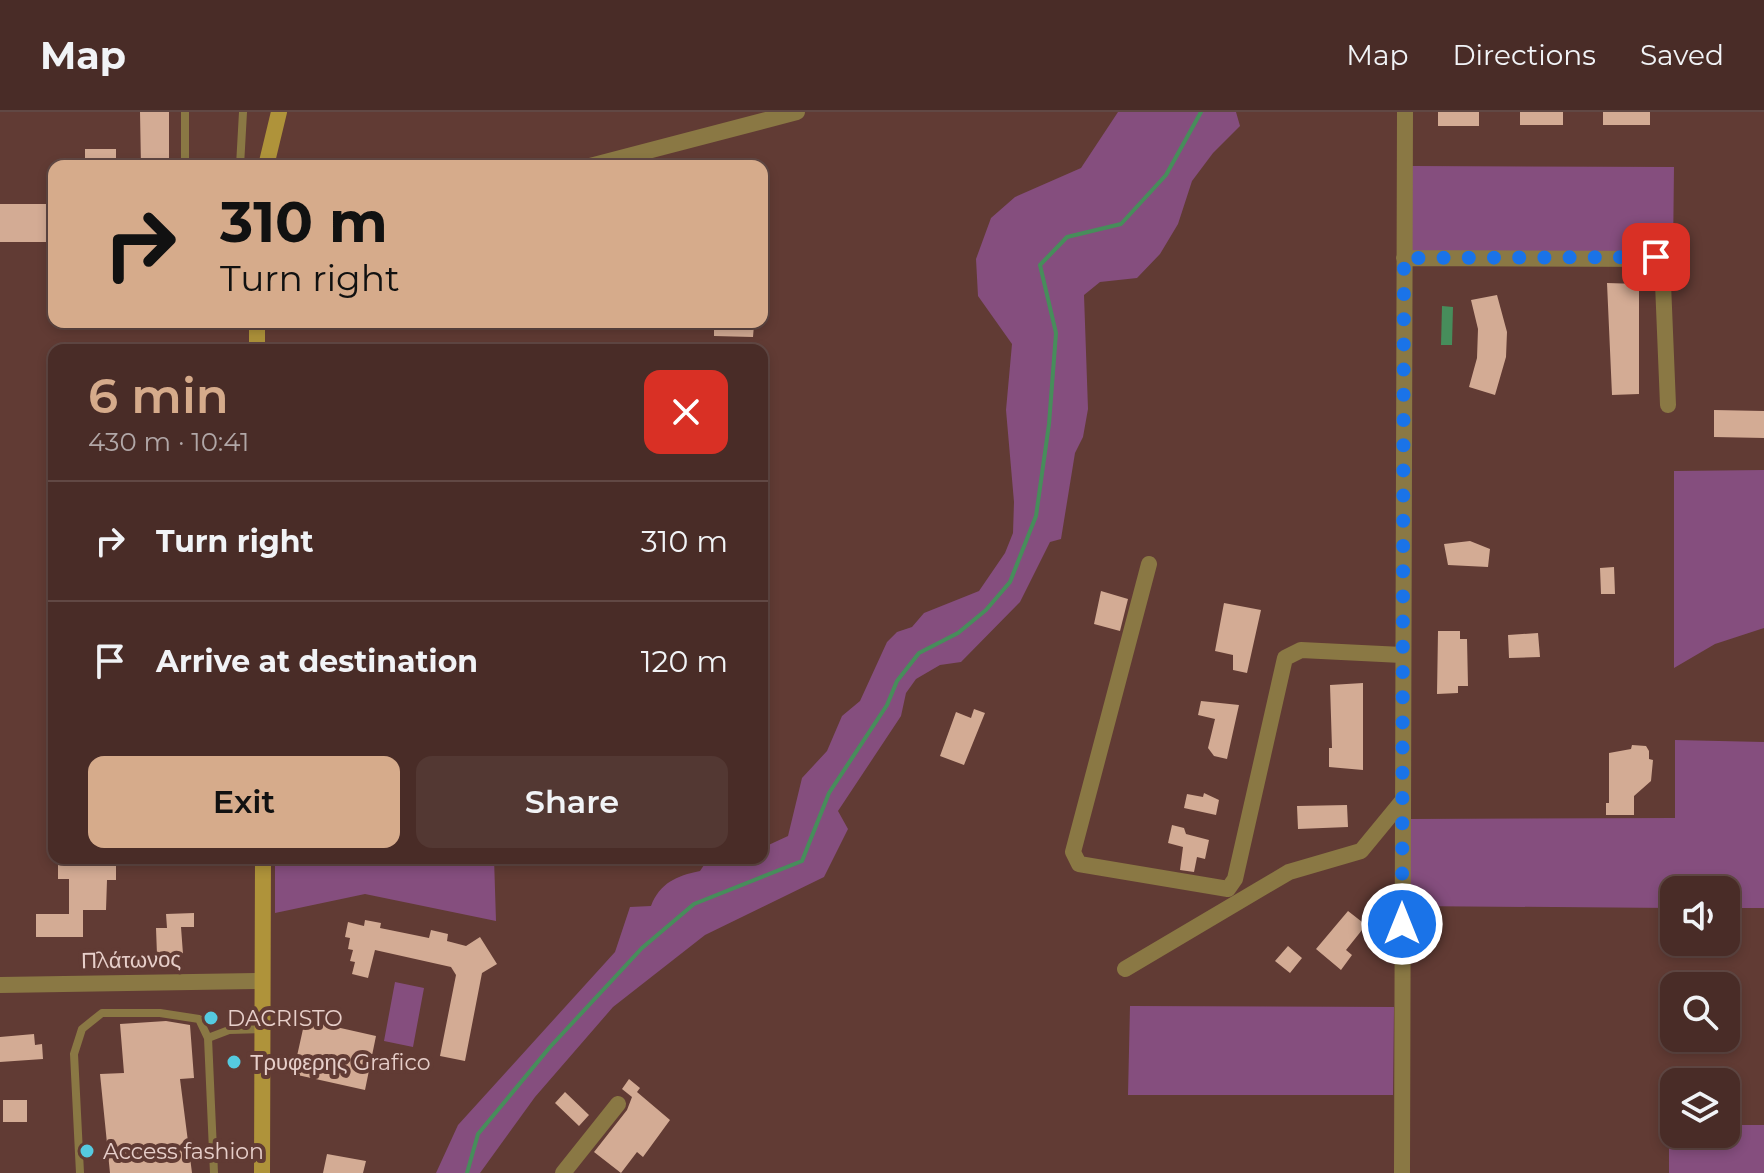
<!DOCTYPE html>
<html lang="en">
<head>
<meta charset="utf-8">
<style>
  :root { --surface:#492c27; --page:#533833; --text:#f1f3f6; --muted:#b1a7a7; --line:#614844; --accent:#d6ab8b }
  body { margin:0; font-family:Montserrat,sans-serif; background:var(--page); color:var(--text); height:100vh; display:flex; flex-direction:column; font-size:30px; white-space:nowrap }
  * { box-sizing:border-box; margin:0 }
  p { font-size:26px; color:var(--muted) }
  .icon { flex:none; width:44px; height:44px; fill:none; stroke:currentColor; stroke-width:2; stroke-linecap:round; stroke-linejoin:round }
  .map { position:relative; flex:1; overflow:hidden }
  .details { position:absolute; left:48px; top:232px; width:720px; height:520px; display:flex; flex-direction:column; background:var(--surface); border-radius:16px; box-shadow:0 4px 12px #0003,0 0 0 2px var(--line) }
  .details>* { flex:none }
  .guide { position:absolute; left:48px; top:48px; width:720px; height:168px; border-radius:16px; box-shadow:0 4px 12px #0003,0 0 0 2px var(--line); background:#d6ab8b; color:#111; overflow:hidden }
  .tools { position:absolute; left:1660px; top:764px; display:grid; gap:16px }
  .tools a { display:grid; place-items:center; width:80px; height:80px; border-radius:16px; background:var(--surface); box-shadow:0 4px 12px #0003,0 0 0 2px var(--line); font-size:40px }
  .pin { position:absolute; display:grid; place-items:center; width:68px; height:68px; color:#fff; margin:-34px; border-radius:16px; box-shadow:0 4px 12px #0006 }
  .me { position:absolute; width:88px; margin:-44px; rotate:0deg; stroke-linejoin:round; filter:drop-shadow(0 0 6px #0008) }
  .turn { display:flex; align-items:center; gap:28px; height:168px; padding:0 40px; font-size:36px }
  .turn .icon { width:104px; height:104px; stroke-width:2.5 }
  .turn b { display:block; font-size:56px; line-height:68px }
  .round { display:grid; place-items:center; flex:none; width:84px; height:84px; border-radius:16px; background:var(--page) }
  .overview { display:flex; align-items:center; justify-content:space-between; height:136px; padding:0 40px }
  h1 { font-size:48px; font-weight:600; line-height:60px; color:var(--accent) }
  .button { display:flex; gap:16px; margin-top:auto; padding:16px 40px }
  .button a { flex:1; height:92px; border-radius:16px; background:var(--accent); color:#111; font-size:32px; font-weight:600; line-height:92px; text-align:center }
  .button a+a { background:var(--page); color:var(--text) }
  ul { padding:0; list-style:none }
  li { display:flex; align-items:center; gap:24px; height:120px; padding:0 40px; border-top:2px solid var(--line) }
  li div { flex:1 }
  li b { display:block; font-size:30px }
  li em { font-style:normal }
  header { display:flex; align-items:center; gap:48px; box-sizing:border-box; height:112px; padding:0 40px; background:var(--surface); border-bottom:2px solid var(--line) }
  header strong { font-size:38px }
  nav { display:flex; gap:44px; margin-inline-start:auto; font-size:28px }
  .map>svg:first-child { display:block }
  .green { fill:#854e7e }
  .water { fill:#478d5b }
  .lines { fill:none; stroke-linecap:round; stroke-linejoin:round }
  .stream { stroke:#478d5b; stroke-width:4 }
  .building { fill:#d3ab94 }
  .service { stroke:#8a7844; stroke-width:8 }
  .minor { stroke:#8a7844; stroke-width:16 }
  .secondary { stroke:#af933a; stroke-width:16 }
  .route { stroke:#1a73e8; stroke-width:14; stroke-dasharray:0 25.2 }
  .poi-dot { fill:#55cadf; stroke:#613b34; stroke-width:3 }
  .labels { text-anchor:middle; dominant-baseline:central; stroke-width:8; stroke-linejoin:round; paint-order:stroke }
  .street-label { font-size:22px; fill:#e7cfca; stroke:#613b34 }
  .poi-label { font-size:22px; fill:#e7cfca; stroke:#613b34; text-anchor:start }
</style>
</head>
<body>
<header>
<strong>Map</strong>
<nav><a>Map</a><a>Directions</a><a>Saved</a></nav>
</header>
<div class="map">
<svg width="1764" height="1061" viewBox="0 0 1764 1061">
  <rect width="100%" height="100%" fill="#613b34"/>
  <path class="green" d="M1118,0H1236L1240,14L1213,41L1192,69L1178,112L1160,142L1137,166L1100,170L1084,183L1088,297L1083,325L1075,341L1061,427L1050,430L1020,490L961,550L940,553L916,567L906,581L901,604L838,699L848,717L824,765L705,823L613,895L535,985L480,1061H436L458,1013L615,840L630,795L651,794C660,771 676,764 700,759L706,750L762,746V736L788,724L802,666L827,639L842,604L860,589L887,530L897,520L912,515L924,501L979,479L1005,441L1013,421L1014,390L1006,298L1012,232L978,184L976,147L991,106L1015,85L1081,56Z
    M1412,54L1674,55L1673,142H1410Z
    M1764,358V516L1715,532L1674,556V359Z
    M1675,628L1764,630V796H1726V778H1674V796L1408,794V707L1675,706Z
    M275,746H494L496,809L365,782L275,801Z
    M395,870L424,876L413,935L384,929Z
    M1130,894L1394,895L1393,983H1128Z
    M1669,1012H1674V1022H1726V1013H1764V1061H1669Z"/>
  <path class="water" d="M1442,194L1453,195L1452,233H1441Z"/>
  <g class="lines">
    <path class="stream" d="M467,1061L478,1022L550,935L642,836L694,792L802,749L829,681L887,593L897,569L919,541L958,521L986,498L1010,470L1019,447L1036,404L1049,312L1056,221L1040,153L1067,125L1121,112L1166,63L1201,0"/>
  </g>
  <path class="building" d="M140,0H169V54H141Z
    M1438,0H1479V14H1438Z
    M1520,0H1563V13H1520Z
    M1603,0H1650V13H1603Z
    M85,37H116V54H85Z
    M0,92H54V130H0Z
    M1607,171L1639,172V282L1612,283Z
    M1497,183L1507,220L1506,245L1495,283L1469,275L1477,246L1478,217L1471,188Z
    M714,212L754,213L753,225L714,224Z
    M1714,298L1764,299V326L1714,325Z
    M1470,429L1490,437L1488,455L1448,453L1444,432Z
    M1614,455L1615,482H1601L1600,456Z
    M1101,479L1128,487L1120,519L1094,512Z
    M1224,491L1261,498L1247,561L1233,558V543L1215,539Z
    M1438,519H1460V527H1467L1468,574H1458V581L1437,582Z
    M1538,521L1540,545L1509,546L1508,523Z
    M1363,571V658L1329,655V636H1332L1330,573Z
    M1201,589L1239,593L1227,647L1214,644L1208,636L1215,607L1198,603Z
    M974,597L985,601L964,653L940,644L956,600L971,606Z
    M1632,633L1646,634L1649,639V647L1653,648L1651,669L1634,684V703H1606V691H1609V641L1631,637Z
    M1204,681L1219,688L1216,703L1184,696L1187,682L1203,685Z
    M1347,693L1348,715L1298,717L1297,694Z
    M1172,713L1184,716L1186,722L1209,728L1205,747L1197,745L1194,760L1180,758L1183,735L1168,731Z
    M58,746H116V768H107L106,798H83V825H36V802H69V767H58Z
    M1348,799L1366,813L1346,838L1352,843L1341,858L1316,837Z
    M194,801V815H181L183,842L157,843L156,816H167L166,802Z
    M365,808L381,811L380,816L429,826L431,818L448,822L447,829L466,834L480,825L497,852L482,861L465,949L440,944L456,863L451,855L375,838L368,866L352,862L355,850L350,849L353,838L348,837L350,826L345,825L348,810L364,814Z
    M1288,834L1302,846L1290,861L1275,849Z
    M305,908L376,924L365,978L293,962Z
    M166,909L190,913L194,966L180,967L192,1061H110L100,962L124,961L120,912Z
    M34,922L35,933L42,932L43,947L0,950V925Z
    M629,967L640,976L637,980L670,1008L643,1045L637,1040L621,1061L594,1040L627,998L632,985L622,977Z
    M565,980L589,1003L579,1014L555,991Z
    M3,988H27V1010H3Z
    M327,1042L366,1049L363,1061H323Z"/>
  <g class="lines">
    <path class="service" d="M185,0V54
      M240,54L243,0
      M80,1061L74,942L82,917L102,901H160L199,907L208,926
      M214,1061L208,926L229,918L262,917"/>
    <path class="minor" d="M590,54L797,0
      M1404,146L1662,147L1668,293
      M1149,452L1073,740L1079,752L1228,777L1235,767L1285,546L1301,538L1402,543
      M1125,857L1289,760L1361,739L1403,688
      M0,873L262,869
      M563,1061L618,992
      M1402,1061L1405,0"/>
    <path class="secondary" d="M266,54L279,0
      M257,210V238
      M262,1061L263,746"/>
  </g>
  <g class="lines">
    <path class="route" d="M1402,812L1404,146L1656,145"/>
  </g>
  <g class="poi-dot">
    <circle cx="211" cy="906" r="8"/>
    <circle cx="234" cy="950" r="8"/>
    <circle cx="87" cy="1039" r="8"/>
  </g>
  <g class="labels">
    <g class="street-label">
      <text transform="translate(131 848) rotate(-1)">Πλάτωνος</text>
    </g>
    <g class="poi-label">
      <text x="227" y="906">DACRISTO</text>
      <text x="250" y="950">Τρυφερης Grafico</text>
      <text x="103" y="1039">Access fashion</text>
    </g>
  </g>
</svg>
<div class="tools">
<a><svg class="icon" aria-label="sound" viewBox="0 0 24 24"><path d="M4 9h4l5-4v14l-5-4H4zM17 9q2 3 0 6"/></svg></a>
<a><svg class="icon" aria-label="search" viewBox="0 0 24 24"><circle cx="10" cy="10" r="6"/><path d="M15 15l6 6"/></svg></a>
<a><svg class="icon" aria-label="layers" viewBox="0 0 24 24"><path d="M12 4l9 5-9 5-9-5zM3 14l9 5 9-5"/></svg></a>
</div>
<div class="pin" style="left:1656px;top:145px;background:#d93025"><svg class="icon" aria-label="arrive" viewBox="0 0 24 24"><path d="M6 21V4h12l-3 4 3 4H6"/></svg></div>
<svg class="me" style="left:1402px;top:812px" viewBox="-20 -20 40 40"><circle r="17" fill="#1a73e8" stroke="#fff" stroke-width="3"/><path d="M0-11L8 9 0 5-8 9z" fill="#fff"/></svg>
<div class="guide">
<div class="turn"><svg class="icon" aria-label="right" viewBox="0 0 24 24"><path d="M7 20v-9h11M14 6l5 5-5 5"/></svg><div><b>310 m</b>Turn right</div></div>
</div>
<section class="details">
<div class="overview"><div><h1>6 min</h1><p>430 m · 10:41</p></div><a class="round" style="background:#d93025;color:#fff"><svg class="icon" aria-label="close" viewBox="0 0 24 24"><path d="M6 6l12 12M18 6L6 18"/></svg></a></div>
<ul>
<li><svg class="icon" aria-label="right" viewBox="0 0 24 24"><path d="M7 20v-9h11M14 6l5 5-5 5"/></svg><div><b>Turn right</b></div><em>310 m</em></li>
<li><svg class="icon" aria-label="arrive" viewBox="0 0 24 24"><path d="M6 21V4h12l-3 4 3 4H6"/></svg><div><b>Arrive at destination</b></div><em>120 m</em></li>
</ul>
<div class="button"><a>Exit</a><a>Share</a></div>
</section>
</div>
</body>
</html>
